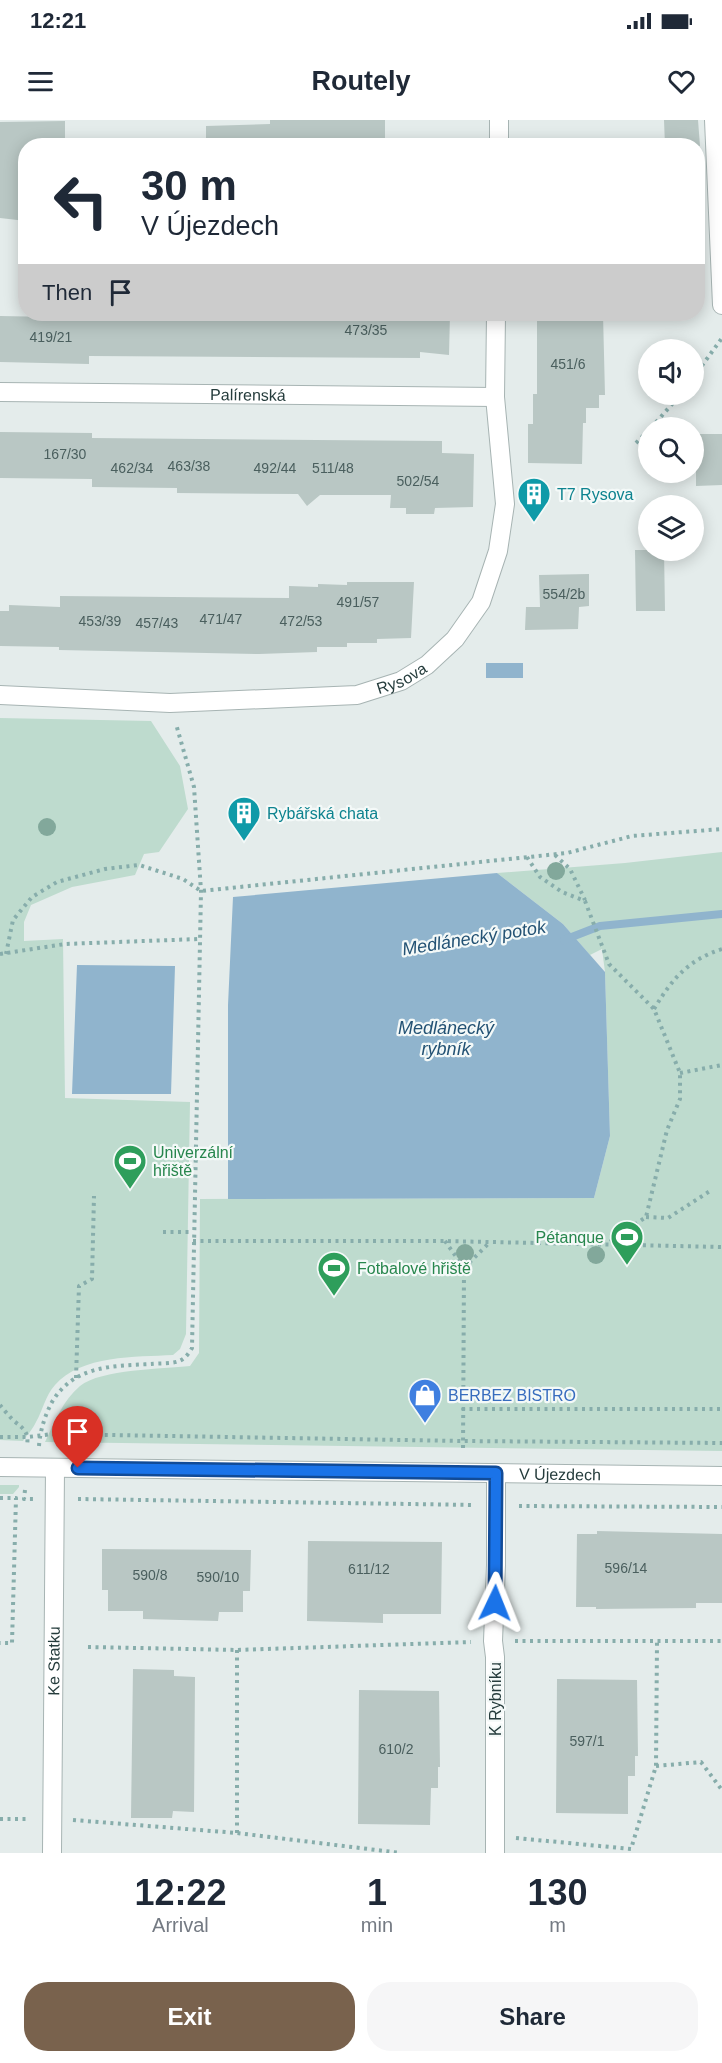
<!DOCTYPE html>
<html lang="en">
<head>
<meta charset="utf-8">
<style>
  :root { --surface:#fff; --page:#f6f6f7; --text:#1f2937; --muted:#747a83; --accent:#79624d }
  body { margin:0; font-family:Helvetica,sans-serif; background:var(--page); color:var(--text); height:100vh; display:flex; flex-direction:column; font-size:22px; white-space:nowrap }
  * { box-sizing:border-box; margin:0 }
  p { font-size:20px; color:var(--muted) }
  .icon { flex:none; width:33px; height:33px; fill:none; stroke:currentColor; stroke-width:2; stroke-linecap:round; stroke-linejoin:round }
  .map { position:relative; height:1733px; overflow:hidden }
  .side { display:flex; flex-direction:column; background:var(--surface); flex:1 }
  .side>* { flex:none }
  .banner { position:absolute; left:18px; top:18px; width:687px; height:183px; border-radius:24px; box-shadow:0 3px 15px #0003; background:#fff; color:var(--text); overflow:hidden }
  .tools { position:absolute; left:638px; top:219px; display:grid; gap:12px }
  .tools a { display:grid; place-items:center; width:66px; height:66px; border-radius:50%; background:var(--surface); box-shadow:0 3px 15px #0003; font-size:30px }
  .pin { position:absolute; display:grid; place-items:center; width:51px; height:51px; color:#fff; margin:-62px -26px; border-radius:50% 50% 50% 0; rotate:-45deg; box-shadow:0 0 6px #0007 }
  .pin .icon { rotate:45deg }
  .me { position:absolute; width:66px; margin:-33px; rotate:2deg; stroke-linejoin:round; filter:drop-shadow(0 0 4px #0008) }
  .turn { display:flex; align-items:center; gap:21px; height:126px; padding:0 24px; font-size:27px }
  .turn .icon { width:78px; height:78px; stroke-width:2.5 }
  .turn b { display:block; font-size:42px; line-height:51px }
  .then { display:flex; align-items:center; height:57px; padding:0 24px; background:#0003; gap:12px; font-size:22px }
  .eta { display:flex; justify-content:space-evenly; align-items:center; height:102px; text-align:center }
  .eta b { font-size:36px; font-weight:800; line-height:42px }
  .cta { display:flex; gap:12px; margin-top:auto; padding:12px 24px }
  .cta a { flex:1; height:69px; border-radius:24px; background:var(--accent); color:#fff; font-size:24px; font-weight:800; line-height:69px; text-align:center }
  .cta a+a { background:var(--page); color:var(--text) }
  .status { display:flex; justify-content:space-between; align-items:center; height:42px; padding:0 30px; background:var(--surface); direction:ltr }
  .status svg { height:16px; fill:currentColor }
  header { display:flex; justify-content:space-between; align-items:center; height:78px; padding:0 24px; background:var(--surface); font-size:27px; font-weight:800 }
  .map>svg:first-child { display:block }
  .green { fill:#bedbce }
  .water { fill:#90b4cd }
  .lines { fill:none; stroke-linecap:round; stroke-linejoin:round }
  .stream { stroke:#90b4cd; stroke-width:8 }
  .building { fill:#b9c7c4 }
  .minor-casing { stroke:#a7b4b3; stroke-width:20 }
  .path { stroke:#87adab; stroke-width:4; stroke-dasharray:3 4.5; stroke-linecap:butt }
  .minor { stroke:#fff; stroke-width:18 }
  .tree { fill:#82a89b }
  .route-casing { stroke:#114b97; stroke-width:15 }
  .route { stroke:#1a73e8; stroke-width:10 }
  .labels { text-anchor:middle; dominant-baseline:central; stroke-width:4.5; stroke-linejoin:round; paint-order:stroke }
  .number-label { font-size:14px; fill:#4a5f5e }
  .street-label { font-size:16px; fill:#253c3c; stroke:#f4f9f8 }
  .culture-label { font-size:16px; fill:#0d838f; stroke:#f4f9f8; text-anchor:start }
  .leisure-label { font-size:16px; fill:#27864d; stroke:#f4f9f8; text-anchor:start }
  .shop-label { font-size:16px; fill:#366cbe; stroke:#f4f9f8; text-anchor:start }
  .water-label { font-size:18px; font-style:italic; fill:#235274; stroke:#f4f9f8 }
</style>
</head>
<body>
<div class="status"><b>12:21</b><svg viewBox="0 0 49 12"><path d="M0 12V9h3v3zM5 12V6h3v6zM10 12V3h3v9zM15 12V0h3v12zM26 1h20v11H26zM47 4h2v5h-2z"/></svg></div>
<header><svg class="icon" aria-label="menu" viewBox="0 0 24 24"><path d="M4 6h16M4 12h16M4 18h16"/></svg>Routely<svg class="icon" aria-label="heart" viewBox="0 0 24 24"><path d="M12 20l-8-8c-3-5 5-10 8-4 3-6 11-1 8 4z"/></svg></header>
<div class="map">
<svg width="722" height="1733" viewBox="0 0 722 1733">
  <rect width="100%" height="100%" fill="#e4eceb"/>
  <path class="green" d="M0,598L151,601L180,646L188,689L159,732L144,734L135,755L72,767L31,785L24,802V821L63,819L65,978L190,982L186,1214L180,1229L173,1235C136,1237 81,1235 55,1265C45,1276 43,1290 36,1302C33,1309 27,1315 23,1321L0,1320Z
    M722,732V1331L45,1322C54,1303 63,1280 80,1266C101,1249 163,1249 190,1246L199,1233L200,1079L594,1078L610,1016L605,852L602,829L590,835L563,804L497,753L625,743Z
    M0,1365H19V1367L13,1374H0Z"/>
  <path class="water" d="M486,543H523V558H486Z
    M497,753L563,804L605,852L610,1016L594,1078L228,1079V885L233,777Z
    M77,845L175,846L171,974H72Z"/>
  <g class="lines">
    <path class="stream" d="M564,820L600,806L722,794"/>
  </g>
  <path class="building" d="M270,0H385V24L206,26V6L270,4Z
    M664,0H698L700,26H665Z
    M65,1V26H26V101L0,98V2Z
    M52,194H450L449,235L420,232V238L89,236V244L0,242V196L52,197Z
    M537,194H603L605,275H599V288H586V303H583L582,344L528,343V304H533V274H537Z
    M0,312L92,313V318L442,321V333L474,334L473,387L435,388L434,394H406V388H390L391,375H320L307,386L298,374L177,373V368L92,367V359L0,358Z
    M699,314H722V365L696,366V328H699Z
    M635,430H664L665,491H636Z
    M589,454V486L579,487L578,509L525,510L526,487H540L539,455Z
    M347,462H414L411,518L377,519V523H347V527H317V532L259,534L59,530V527L0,526V491H9V485L60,487V476L289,478V466L318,467V464L347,465Z
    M597,1411L722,1414V1483H696V1488L596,1489V1487H576L577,1414H597Z
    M308,1421L442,1422L441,1494H383V1503L307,1501Z
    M102,1429L251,1430L250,1471H243V1492H219L218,1501L143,1499V1491H108V1470H102Z
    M133,1549L174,1550V1556L195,1557L194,1692L173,1691L172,1698H131Z
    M557,1559L637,1560L638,1636H635V1656H628V1694L556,1693Z
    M359,1570L439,1571L440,1647H438V1668H431L430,1705L358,1704Z"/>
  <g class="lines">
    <g class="minor-casing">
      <g id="minor">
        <path d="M714,0L722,185"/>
        <path d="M499,26V0"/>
        <path id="s1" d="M0,272L495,277"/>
        <path id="s2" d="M0,575L170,583L357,575L401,561L427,545L455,519L481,482L498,431L505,384L495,277L496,194"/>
        <path id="s3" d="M0,1347L722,1356"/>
        <path id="s4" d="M52,1733L55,1348"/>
        <path d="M495,1733V1537L493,1521L496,1445V1353"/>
      </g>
    </g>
    <path class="path" d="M693,258L722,218
      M651,308L681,274
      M636,323L648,311
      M555,735L570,749L585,780
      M527,737L540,757L562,772L585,781L609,844L654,889L680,953V979L667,1010L646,1097L608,1123
      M0,834L65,824L198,819
      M6,834L13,800L32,777L57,762L105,749L139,745L183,759L201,771L567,733L632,716L722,709
      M654,889C672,859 688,840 722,829
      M680,953L722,945
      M646,1097L668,1098L710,1071
      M163,1112H193
      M193,1121H444L722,1127
      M445,1121L464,1148L463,1332
      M464,1148L490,1122
      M76,1258L79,1166L92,1159L94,1076
      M0,1285C4,1290 9,1296 14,1301C24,1309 29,1312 27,1326
      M462,1289H722
      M0,1317H28L52,1314L462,1321L722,1323
      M39,1326C40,1311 45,1295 52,1282C74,1245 113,1246 151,1244C159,1243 172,1244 179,1241C185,1239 189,1233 192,1228L201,771L194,667L176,604
      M25,1370L24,1379H34
      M0,1378H16L12,1523H0
      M78,1379L475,1385
      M519,1386L722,1387
      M515,1521H722
      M88,1527L237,1530L471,1522
      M237,1530V1713
      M656,1646L701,1642L722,1670
      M0,1699H29
      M73,1700L237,1713L401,1733
      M516,1718L631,1729L656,1646L657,1522"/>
    <use href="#minor" class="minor"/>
  </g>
  <g class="tree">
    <circle cx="47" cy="707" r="9"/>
    <circle cx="556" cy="751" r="9"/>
    <circle cx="465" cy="1133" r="9"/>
    <circle cx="596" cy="1135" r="9"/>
  </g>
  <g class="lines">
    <g class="route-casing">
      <path id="route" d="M78,1348L496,1353L495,1483"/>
    </g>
    <use href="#route" class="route"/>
  </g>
  <defs>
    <g id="building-pin" transform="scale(1.725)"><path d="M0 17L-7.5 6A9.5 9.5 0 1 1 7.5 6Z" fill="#0f9aa8" stroke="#f4f9f8"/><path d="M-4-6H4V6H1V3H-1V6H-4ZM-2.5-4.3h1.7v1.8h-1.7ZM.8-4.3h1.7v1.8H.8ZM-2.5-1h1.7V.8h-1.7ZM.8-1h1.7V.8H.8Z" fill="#fff"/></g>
    <g id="stadium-pin" transform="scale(1.725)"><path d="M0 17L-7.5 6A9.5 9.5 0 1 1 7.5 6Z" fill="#2e9e5b" stroke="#f4f9f8"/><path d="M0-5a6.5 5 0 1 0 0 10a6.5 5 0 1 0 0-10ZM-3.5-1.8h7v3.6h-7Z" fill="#fff"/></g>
    <g id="shop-pin" transform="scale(1.725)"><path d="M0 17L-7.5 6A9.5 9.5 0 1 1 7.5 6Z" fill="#3f7fe0" stroke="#f4f9f8"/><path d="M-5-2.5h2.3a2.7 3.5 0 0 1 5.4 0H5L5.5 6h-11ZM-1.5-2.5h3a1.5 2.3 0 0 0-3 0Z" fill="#fff"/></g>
  </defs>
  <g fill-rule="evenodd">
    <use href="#building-pin" x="534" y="374"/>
    <use href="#building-pin" x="244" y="693"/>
    <use href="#stadium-pin" x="130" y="1041"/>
    <use href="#stadium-pin" x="627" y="1117"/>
    <use href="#stadium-pin" x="334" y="1148"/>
    <use href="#shop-pin" x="425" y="1275"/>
  </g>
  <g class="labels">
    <g class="number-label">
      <text x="366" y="210">473/35</text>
      <text x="51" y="217">419/21</text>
      <text x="568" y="244">451/6</text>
      <text x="65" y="334">167/30</text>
      <text x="189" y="346">463/38</text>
      <text x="132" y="348">462/34</text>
      <text x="275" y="348">492/44</text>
      <text x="333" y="348">511/48</text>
      <text x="418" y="361">502/54</text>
      <text x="564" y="474">554/2b</text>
      <text x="358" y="482">491/57</text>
      <text x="221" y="499">471/47</text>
      <text x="100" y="501">453/39</text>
      <text x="301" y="501">472/53</text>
      <text x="157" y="503">457/43</text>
      <text x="626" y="1448">596/14</text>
      <text x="369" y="1449">611/12</text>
      <text x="150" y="1455">590/8</text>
      <text x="218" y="1457">590/10</text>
      <text x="587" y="1621">597/1</text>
      <text x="396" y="1629">610/2</text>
    </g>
    <g class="street-label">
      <text stroke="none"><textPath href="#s1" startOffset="248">Palírenská</textPath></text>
      <text stroke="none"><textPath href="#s2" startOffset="405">Rysova</textPath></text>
      <text stroke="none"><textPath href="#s3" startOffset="560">V Újezdech</textPath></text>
      <text stroke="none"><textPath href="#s4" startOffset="192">Ke Statku</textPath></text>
      <text transform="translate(495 1579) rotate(-90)">K Rybníku</text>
    </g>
    <g class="culture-label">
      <text x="557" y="374">T7 Rysova</text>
      <text x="267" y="693">Rybářská chata</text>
    </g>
    <g class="leisure-label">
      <text x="153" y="1032">Univerzální<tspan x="153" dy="18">hřiště</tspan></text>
      <text x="604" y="1117" text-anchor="end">Pétanque</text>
      <text x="357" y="1148">Fotbalové hřiště</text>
    </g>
    <g class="shop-label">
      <text x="448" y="1275">BERBEZ BISTRO</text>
    </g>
    <g class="water-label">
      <text transform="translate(474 818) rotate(-9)">Medlánecký potok</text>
      <text x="446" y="908">Medlánecký<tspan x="446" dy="21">rybník</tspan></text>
    </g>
  </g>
</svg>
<div class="tools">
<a><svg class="icon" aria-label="sound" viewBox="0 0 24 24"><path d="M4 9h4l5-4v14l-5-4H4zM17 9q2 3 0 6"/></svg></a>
<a><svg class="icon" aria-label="search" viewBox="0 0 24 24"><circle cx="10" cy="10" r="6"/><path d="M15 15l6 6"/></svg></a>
<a><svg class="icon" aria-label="layers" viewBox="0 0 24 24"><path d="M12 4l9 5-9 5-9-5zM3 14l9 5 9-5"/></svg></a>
</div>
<div class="pin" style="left:78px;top:1348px;background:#d93025"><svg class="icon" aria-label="arrive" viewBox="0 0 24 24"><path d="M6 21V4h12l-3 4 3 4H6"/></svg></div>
<svg class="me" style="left:495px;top:1483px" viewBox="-20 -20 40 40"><path d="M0-17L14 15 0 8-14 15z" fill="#1a73e8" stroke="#fff" stroke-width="4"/></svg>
<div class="banner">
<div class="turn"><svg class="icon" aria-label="left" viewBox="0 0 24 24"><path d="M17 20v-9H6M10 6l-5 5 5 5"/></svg><div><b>30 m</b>V Újezdech</div></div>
<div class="then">Then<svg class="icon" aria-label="arrive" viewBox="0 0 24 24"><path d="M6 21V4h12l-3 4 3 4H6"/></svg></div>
</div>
</div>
<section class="side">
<div class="eta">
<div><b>12:22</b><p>Arrival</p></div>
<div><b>1</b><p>min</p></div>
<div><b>130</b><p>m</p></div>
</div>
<div class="cta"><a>Exit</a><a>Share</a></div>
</section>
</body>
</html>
